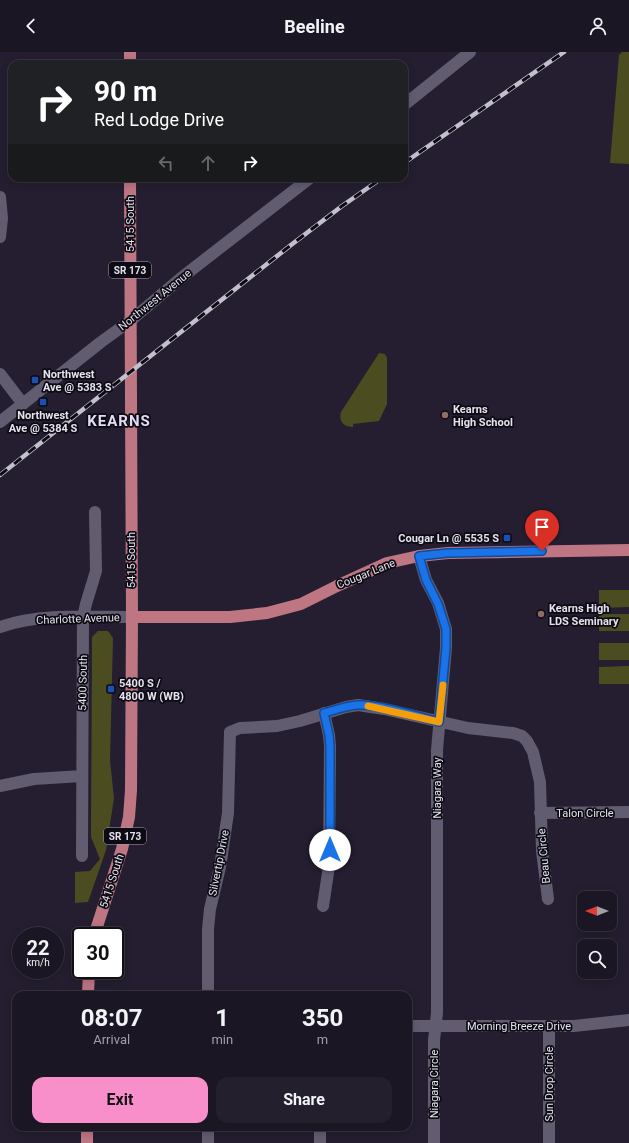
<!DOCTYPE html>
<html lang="en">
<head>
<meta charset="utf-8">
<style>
  :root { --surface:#1b1624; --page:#241f2c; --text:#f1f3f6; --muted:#a09fa6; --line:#393541; --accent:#f98fca }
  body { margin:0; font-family:Roboto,sans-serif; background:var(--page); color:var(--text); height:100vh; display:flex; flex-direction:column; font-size:15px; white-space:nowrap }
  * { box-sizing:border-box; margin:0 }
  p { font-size:13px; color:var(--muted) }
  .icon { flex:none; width:22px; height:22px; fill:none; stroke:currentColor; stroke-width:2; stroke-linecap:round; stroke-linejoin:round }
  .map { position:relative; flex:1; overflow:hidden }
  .sheet { position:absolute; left:12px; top:939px; width:400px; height:140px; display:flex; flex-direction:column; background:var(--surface); border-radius:12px; box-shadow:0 2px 10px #0003,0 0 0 1px var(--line) }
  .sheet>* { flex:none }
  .top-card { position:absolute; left:8px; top:8px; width:400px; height:122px; border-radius:12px; box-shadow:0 2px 10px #0003,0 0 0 1px var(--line); background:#202124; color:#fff; overflow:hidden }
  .needle { width:26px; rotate:270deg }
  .fabs { position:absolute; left:577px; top:839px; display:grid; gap:8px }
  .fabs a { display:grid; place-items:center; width:40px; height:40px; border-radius:8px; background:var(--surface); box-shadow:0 2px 10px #0003,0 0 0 1px var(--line); font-size:20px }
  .speed { position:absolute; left:12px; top:875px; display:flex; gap:8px; font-size:20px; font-weight:700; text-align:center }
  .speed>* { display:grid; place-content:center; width:52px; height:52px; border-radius:50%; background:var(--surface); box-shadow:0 2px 10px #0003,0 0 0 1px var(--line); line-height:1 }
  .speed small { font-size:10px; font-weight:400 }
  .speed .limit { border:2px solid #111; border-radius:6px; background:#fff; color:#111 }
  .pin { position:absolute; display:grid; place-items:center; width:34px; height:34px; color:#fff; margin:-41px -17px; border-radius:50% 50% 50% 0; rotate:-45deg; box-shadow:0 0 4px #0007 }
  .pin .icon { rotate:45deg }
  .me { position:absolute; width:44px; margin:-22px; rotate:0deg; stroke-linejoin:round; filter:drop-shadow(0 0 3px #0008) }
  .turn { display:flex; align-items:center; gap:14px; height:84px; padding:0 20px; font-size:18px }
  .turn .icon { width:52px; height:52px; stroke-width:2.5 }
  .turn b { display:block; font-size:28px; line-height:34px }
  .lanes { display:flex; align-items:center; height:38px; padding:0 20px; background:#0003; justify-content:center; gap:20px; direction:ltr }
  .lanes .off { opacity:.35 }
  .eta { display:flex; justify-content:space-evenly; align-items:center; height:68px; text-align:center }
  .eta b { font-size:24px; font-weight:700; line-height:28px }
  .button { display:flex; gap:8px; margin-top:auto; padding:8px 20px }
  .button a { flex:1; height:46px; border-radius:12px; background:var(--accent); color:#111; font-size:16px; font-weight:700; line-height:46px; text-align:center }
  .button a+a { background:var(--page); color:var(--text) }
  header { display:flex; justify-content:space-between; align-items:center; height:52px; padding:0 20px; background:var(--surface); font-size:18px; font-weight:700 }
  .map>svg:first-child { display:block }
  .green { fill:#4b4d20 }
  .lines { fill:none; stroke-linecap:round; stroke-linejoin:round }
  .minor { stroke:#625c71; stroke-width:12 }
  .major { stroke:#be7683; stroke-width:12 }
  .rail-casing { stroke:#c3c0cd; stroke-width:4.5 }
  .rail { stroke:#0c0a12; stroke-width:3; stroke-dasharray:9; stroke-linecap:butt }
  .route-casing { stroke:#114b97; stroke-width:10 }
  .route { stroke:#1a73e8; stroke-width:7 }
  .slow { stroke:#f59e0b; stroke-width:7 }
  .transit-dot { fill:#1a4fb4; stroke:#0c0a12; stroke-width:1.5 }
  .education-dot { fill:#8d6e63; stroke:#0c0a12; stroke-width:1.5 }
  .labels { text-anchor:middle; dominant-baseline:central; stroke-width:3.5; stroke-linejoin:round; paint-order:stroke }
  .shield { fill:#0c0a12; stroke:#a4a1ac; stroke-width:1 }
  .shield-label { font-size:10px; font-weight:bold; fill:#e5e2ee }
  .street-label { font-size:11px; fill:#e5e2ee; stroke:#0c0a12 }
  .poi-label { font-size:11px; font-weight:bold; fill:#e5e2ee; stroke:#0c0a12; text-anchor:start }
  .district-label { font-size:15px; font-weight:bold; letter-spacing:1px; fill:#e2dcf5; stroke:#0c0a12 }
</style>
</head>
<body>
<header><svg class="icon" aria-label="back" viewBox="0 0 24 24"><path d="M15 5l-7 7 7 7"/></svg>Beeline<svg class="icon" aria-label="person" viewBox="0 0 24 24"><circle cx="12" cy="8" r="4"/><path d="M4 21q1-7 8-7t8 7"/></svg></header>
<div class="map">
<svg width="629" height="1091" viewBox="0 0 629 1091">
  <rect width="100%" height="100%" fill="#241e30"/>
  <path class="green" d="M622,0H629V112L610,111L619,3Z
    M379,301L385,302L387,306V352L379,369L353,372V375C344,375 338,369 341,360Z
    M599,538H629V555L599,556Z
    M599,562H629V579H599Z
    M98,579H108L113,586L110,708L114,746L106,798L88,850L75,851V820L90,819L100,807L91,785L92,585Z
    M599,591H629V608H599Z
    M629,614V632H599V615Z"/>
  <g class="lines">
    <path class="minor" d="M404,53L470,0
      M0,145L2,166L0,185
      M0,322L23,352
      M0,370L101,290L130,269L181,226L310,126
      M419,504L426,528L438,551L446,577V596L437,698V961L434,988V1091
      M0,575C41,561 89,565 132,565
      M0,734L34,727L82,724
      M540,761L629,760
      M82,804L83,565L86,552L96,519L95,460
      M323,854L329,814L330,694L329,683L324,661
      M208,943V877L210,857L220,815L228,761L230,680L240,676L277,674L300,669L346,655L358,653L384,657L468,676L513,681L522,684L527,689L533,700L540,730L542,799L548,847
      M408,974H574L629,968
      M549,974V1091
      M208,1075V1091
      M320,1075V1091"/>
    <path class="major" d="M130,12V0
      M132,565H230L267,561L301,552L337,534L387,511L419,504L448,501L629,498
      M94,884L122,797L129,765L131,738L132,565L130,126
      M88,943L89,918
      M87,1075V1091"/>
    <g class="rail-casing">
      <path id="rail" d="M404,111L564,0
        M0,423L291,193L342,154L382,126"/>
    </g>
    <use href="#rail" class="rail"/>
  </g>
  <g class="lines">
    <g class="route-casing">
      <path id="route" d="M330,798V694L329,683L324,661C335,658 346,654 357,653C379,652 417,664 439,670L446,596V577L438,552L426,528L419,504L448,501L542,499"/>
    </g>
    <use href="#route" class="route"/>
    <path class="slow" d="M368,654L439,670L443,633"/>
  </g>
  <g class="transit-dot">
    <rect x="31" y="324" width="8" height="8" rx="2"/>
    <rect x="39" y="346" width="8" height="8" rx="2"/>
    <rect x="503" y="482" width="8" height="8" rx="2"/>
    <rect x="107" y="633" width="8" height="8" rx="2"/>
  </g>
  <g class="education-dot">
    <circle cx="445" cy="363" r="4"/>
    <circle cx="541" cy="562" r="4"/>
  </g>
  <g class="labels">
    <g class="shield">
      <rect x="109" y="210" width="42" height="16" rx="3"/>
      <rect x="104" y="776" width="42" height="16" rx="3"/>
    </g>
    <g class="shield-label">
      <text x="130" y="218">SR 173</text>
      <text x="125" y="784">SR 173</text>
    </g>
    <g class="street-label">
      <text transform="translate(130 172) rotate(-90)">5415 South</text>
      <text transform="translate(155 248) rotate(-39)">Northwest Avenue</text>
      <text transform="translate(131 508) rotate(-90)">5415 South</text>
      <text transform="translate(366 522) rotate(-22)">Cougar Lane</text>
      <text transform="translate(78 567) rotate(-2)">Charlotte Avenue</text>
      <text transform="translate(83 631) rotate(-89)">5400 South</text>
      <text transform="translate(437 736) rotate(-90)">Niagara Way</text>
      <text x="585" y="761">Talon Circle</text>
      <text transform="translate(544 804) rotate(-95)">Beau Circle</text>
      <text transform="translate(219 811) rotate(-79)">Silvertip Drive</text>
      <text transform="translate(112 829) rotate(-72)">5415 South</text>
      <text x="519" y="974">Morning Breeze Drive</text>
      <text transform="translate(434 1032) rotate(-90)">Niagara Circle</text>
      <text transform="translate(549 1032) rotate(-90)">Sun Drop Circle</text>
    </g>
    <g class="poi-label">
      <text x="43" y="322">Northwest<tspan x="43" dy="13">Ave @ 5383 S</tspan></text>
      <text x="453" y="357">Kearns<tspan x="453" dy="13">High School</tspan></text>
      <text x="43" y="363" text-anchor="middle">Northwest<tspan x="43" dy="13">Ave @ 5384 S</tspan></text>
      <text x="499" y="486" text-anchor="end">Cougar Ln @ 5535 S</text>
      <text x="549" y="556">Kearns High<tspan x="549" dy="13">LDS Seminary</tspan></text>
      <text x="119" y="631">5400 S /<tspan x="119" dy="13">4800 W (WB)</tspan></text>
    </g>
    <g class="district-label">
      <text x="119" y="369">KEARNS</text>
    </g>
  </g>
</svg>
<div class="fabs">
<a><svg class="needle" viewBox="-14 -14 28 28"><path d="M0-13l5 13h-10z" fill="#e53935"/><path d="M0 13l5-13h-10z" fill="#a09fa6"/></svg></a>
<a><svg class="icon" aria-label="search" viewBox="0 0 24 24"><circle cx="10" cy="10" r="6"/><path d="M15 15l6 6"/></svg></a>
</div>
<div class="speed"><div>22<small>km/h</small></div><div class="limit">30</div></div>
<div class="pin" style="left:542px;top:499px;background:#d93025"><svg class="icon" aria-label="arrive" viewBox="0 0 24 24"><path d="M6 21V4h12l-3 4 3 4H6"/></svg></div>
<svg class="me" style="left:330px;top:798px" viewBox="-20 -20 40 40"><circle r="19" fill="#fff"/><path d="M0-13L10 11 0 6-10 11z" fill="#1a73e8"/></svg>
<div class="top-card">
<div class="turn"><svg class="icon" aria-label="right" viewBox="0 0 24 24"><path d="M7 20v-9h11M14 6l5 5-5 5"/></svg><div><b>90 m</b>Red Lodge Drive</div></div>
<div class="lanes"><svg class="icon off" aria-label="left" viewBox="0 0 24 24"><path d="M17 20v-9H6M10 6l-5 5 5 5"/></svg><svg class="icon off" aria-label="ahead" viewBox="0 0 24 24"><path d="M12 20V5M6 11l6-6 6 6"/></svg><svg class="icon" aria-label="right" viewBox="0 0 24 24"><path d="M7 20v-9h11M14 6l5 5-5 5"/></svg></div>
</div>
<section class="sheet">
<div class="eta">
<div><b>08:07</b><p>Arrival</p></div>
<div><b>1</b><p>min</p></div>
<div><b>350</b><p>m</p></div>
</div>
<div class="button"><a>Exit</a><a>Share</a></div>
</section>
</div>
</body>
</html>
